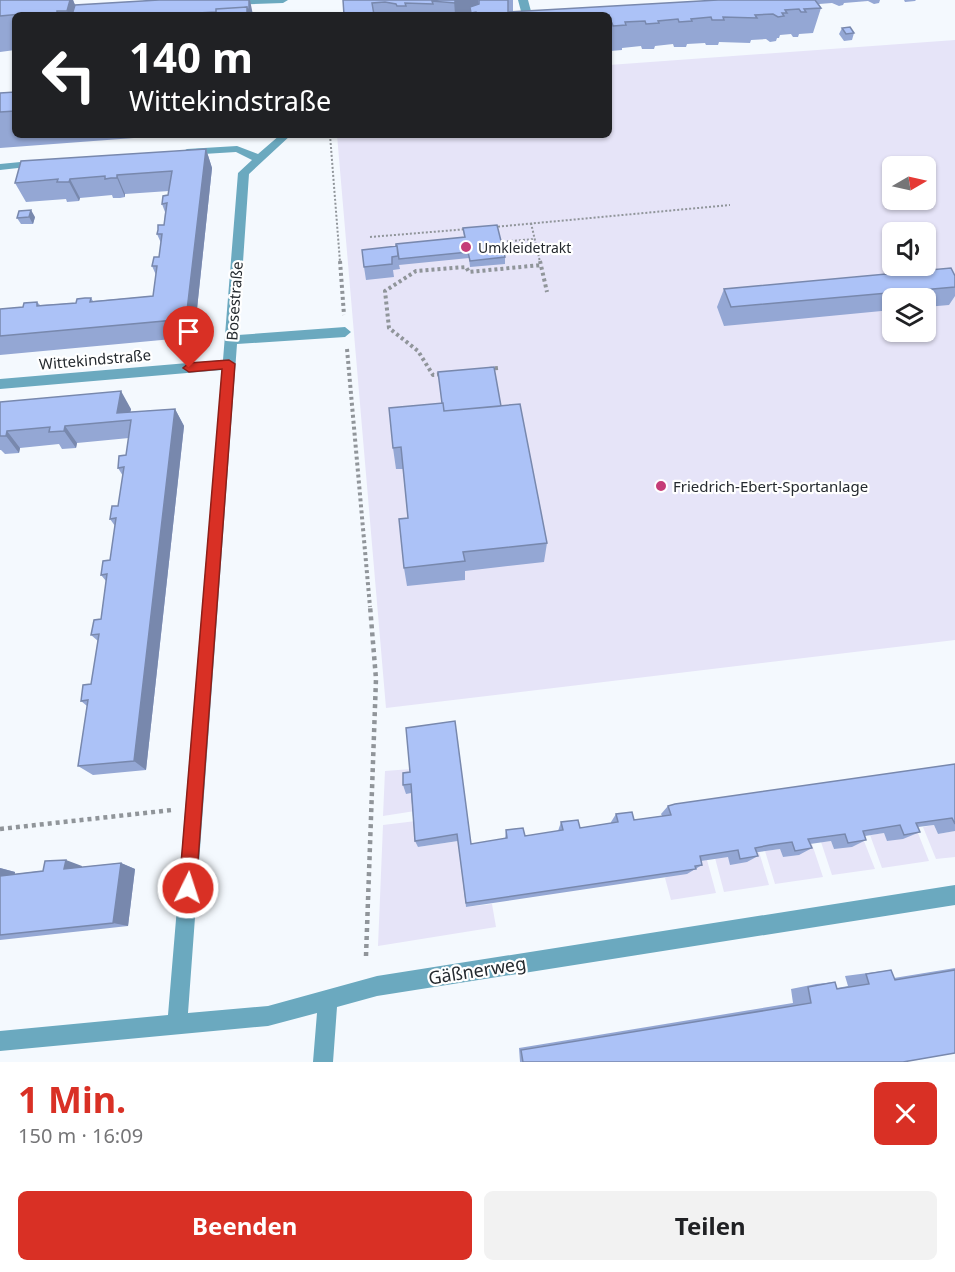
<!DOCTYPE html>
<html lang="de">
<head>
<meta charset="utf-8">
<style>
  :root { --surface:#fff; --page:#f2f2f2; --text:#202124; --muted:#757577; --accent:#d93025 }
  body { margin:0; font-family:"Noto Sans",sans-serif; background:var(--page); color:var(--text); height:100vh; display:flex; flex-direction:column; font-size:22px; white-space:nowrap }
  * { box-sizing:border-box; margin:0 }
  p { font-size:20px; color:var(--muted) }
  .icon { flex:none; width:33px; height:33px; fill:none; stroke:currentColor; stroke-width:2; stroke-linecap:round; stroke-linejoin:round }
  .map { position:relative; height:1062px; overflow:hidden }
  .details { display:flex; flex-direction:column; background:var(--surface); flex:1 }
  .details>* { flex:none }
  .guide { position:absolute; left:12px; top:12px; width:600px; height:126px; border-radius:9px; box-shadow:0 2px 4px #0004; background:#202124; color:#fff; overflow:hidden }
  .needle { width:39px; rotate:81deg }
  .tools { position:absolute; left:882px; top:156px; display:grid; gap:12px }
  .tools a { display:grid; place-items:center; width:54px; height:54px; border-radius:9px; background:var(--surface); box-shadow:0 2px 4px #0004; font-size:30px }
  .pin { position:absolute; display:grid; place-items:center; width:51px; height:51px; color:#fff; margin:-62px -26px; border-radius:50% 50% 50% 0; rotate:-45deg; box-shadow:0 0 6px #0007 }
  .pin .icon { rotate:45deg }
  .me { position:absolute; width:66px; margin:-33px; rotate:4deg; stroke-linejoin:round; filter:drop-shadow(0 0 4px #0008) }
  .turn { display:flex; align-items:center; gap:21px; height:126px; padding:0 18px; font-size:27px }
  .turn .icon { width:78px; height:78px; stroke-width:2.5 }
  .turn b { display:block; font-size:42px; line-height:51px }
  .round { display:grid; place-items:center; flex:none; width:63px; height:63px; border-radius:9px; background:var(--page) }
  .summary { display:flex; align-items:center; justify-content:space-between; height:102px; padding:0 18px }
  h1 { font-size:36px; font-weight:700; line-height:45px; color:var(--accent) }
  .primary-button { display:flex; gap:12px; margin-top:auto; padding:12px 18px }
  .primary-button a { flex:1; height:69px; border-radius:9px; background:var(--accent); color:#fff; font-size:24px; font-weight:700; line-height:69px; text-align:center }
  .primary-button a+a { background:var(--page); color:var(--text) }
  .map>svg:first-child { display:block }
  .green { fill:#e6e4f8; fill-rule:evenodd }
  .lines { fill:none; stroke-linecap:round; stroke-linejoin:round }
  .path-far2 { stroke:#90959a; stroke-width:2; stroke-dasharray:2 2; stroke-linecap:butt }
  .path-far1 { stroke:#90959a; stroke-width:4; stroke-dasharray:3 3; stroke-linecap:butt }
  .path { stroke:#90959a; stroke-width:4.5; stroke-dasharray:4 4; stroke-linecap:butt }
  .minor { fill:#6ba9bf; fill-rule:evenodd }
  .wall { fill:#94a7d4 }
  .shaded-wall { fill:#7888ad }
  .building { fill:#acc2f7; stroke:#7888ad; stroke-width:1.5 }
  .route { fill:#d93025; stroke:#8d1f18; stroke-width:1.5 }
  .poi-dot { fill:#c53c77; stroke:#fff; stroke-width:2 }
  .labels { text-anchor:middle; dominant-baseline:central; stroke-width:4.5; stroke-linejoin:round; paint-order:stroke }
  .far-poi-label { font-size:14px; fill:#252a2f; stroke:#fff; text-anchor:start }
  .street-label { font-size:15px; fill:#252a2f; stroke:#fff }
  .poi-label { font-size:15px; fill:#252a2f; stroke:#fff; text-anchor:start }
  .near-street-label { font-size:18px; fill:#252a2f; stroke:#fff }
</style>
</head>
<body>
<div class="map">
<svg width="955" height="1062" viewBox="0 0 955 1062">
  <rect width="100%" height="100%" fill="#f4f9fe"/>
  <path class="green" d="M955,40V640L386,708L337,135H609V65ZM892,166H926V200H892ZM892,232H926V266H892ZM892,298H926V332H892Z
    M411,769L415,811L383,816L385,771Z
    M416,821L418,847L458,841L466,907L492,904L496,927L378,946L383,825Z
    M955,822V857L936,859L923,827L934,825L938,834L954,831Z
    M916,828L929,861L882,868L870,835L884,833L888,841Z
    M862,836L875,869L832,875L821,842L831,841L834,849Z
    M812,844L823,877L775,884L765,851L780,849L783,857L796,846Z
    M759,852L769,885L724,892L715,858Z
    M707,860L716,893L671,900L665,878L691,862Z"/>
  <g class="lines">
    <path class="path-far2" d="M330,135L340,262
      M531,223L540,262
      M494,227L730,205
      M370,237L468,229
      M499,242L535,239"/>
    <path class="path-far1" d="M340,261L344,315
      M540,261L547,292
      M347,349L370,607
      M489,369L498,368
      M440,374L433,375L418,351L389,328L385,291L416,271L466,267L469,272L541,265"/>
    <path class="path" d="M0,829L172,810
      M366,956L376,679L370,606"/>
    <path class="minor" d="M230,0H288L283,3L227,5V1Z
      M518,0H528L532,15H522Z
      M280,135H291L249,174L238,335L345,327L351,332L345,337L237,344L188,1013L268,1006L377,976L955,885V905L377,996L337,1007L333,1062H313L317,1013L268,1026L0,1051V1031L168,1015L222,370L0,389V379L223,360L238,173L252,160L236,152L187,155L182,152L187,149L237,146L258,154Z
      M41,160L45,161V165L0,170V164Z"/>
  </g>
  <path class="wall" d="M0,0H73L75,5L159,0L253,15H15V50L0,52Z
    M343,0H513V12L719,0H889H880L879,3L874,4L868,1L844,3L843,5L839,6L832,3L819,4L821,8L813,33L799,34L798,37H793L791,34L780,35L779,38H777L776,41L770,42L766,39L751,40L750,43L719,42L718,45H706L705,43L687,44L686,47H674L673,44L655,46L654,49H642L641,46L622,48V50L610,51L609,48V15H344Z
    M904,0H916L915,1L905,2Z
    M842,28L854,33L852,40L844,41L839,34Z
    M15,92V135H174L0,148V93Z
    M206,149L212,168L194,337L0,355V309L23,307L37,302L40,305L76,303L91,298L93,301L153,296L156,275L152,266L159,257L161,243L157,234L164,225L165,212L162,204L168,195L169,191L125,194V197L120,198H113L112,195L80,198L79,201L67,202L66,199L26,202L15,183Z
    M35,217L33,224H21L17,218Z
    M463,228L505,257V264L470,267L469,258L399,265L400,269L393,270L394,277L366,280L364,267L396,246L464,237Z
    M955,276V296L949,305L926,307V298H892V310L724,326L717,307L724,289Z
    M0,402L131,409L130,412L175,409L184,426L146,770L93,775L78,766L87,706L81,701L91,684L98,641L91,635L101,619L106,581L101,575L110,560L115,526L110,519L118,506L123,476L118,468L126,455L129,438L77,443L76,448L62,449L59,444L20,448L19,453L5,454L1,450H0Z
    M441,403L501,406L547,543L544,562L465,571V580L407,586L404,568L408,518L403,469H396L393,448Z
    M955,764V831L938,834L934,825L918,827L920,832L903,839L887,841L884,833L865,836L866,840L852,847L834,849L831,841L810,844L812,848L799,855L783,857L780,849L759,852H757L758,856L747,862L730,865L728,857L701,861L702,865L687,874L466,907L458,841L418,847L415,841L411,793L406,794L403,785V773L471,844L505,839L506,830L525,836L558,831L561,822L580,828L611,823V822L616,814L634,820L662,816L661,814L668,806Z
    M121,863L135,869L128,926L0,940V868L15,872V874L82,866L81,867Z
    M955,968V1053L903,1062H520L519,1048L793,1003L791,989L816,984L835,982L837,988L848,986L845,976L891,970L894,978Z"/>
  <path class="shaded-wall" d="M70,0H73L79,15H69L67,11Z
    M249,0H250L253,15H249Z
    M454,0H478V15L470,7V15H455Z
    M206,149L212,168L194,337L186,319Z
    M117,175L125,194V197L117,178Z
    M70,179L80,198L79,201L69,182Z
    M31,210L35,217L33,224L29,217Z
    M121,391L131,409L129,420L117,413Z
    M175,409L184,426L146,770L134,761Z
    M65,426L77,443L76,448L64,431Z
    M7,431L20,448L19,453L6,436Z
    M66,860L82,866L80,875L64,869Z
    M121,863L135,869L128,926L113,923Z
    M0,868L15,872L13,882L0,878Z"/>
  <path class="building" d="M0,0H70L67,11H57V14L32,13L0,16Z
    M159,0H249V12L251,11L252,15H249L247,7L216,9V12L161,15H72L75,5Z
    M343,0H455V3L432,1L433,4L405,3L406,6H397L396,4L385,2L372,3L374,15H344Z
    M479,0H508V12L718,0H815L821,8L804,9L806,12H801L799,9L785,10L787,13H782L784,16L778,17L773,14L755,15L757,18L723,17L724,20H712L711,17L691,19L692,21L679,22L678,19L658,21L659,23L646,24L645,21L625,22L626,25L613,26L612,23H609V15H477L476,12L471,13L470,7L479,4Z
    M247,7V15H211L216,14V9Z
    M850,27L854,33L846,34L842,28Z
    M15,92V111L0,112V93Z
    M206,149L186,319L0,336V309L23,307L24,303L37,302V306L76,303L77,299L85,298H91L90,302L153,296L157,266H152L154,257H159L162,234H157L158,230V225H164L167,203L162,204L163,196L168,195L172,171L117,175V178H111L105,179V176L70,179L69,182H57L58,179L15,183L21,161Z
    M31,210L29,217L17,218L19,211Z
    M497,225L505,257L470,261L468,252L399,259L397,246H396V244L465,237L463,228Z
    M397,246L398,256L392,257V264L364,267L362,250Z
    M951,268L955,276V287L731,307L724,289Z
    M494,367L501,406L444,411L443,403H442L438,372Z
    M121,391L117,413L175,409L134,761L78,766L88,700L81,701L83,685L91,684L99,634L91,635L94,620L101,619L107,574L101,575L103,561L110,560L116,518L110,519L112,506H118L124,467L118,468L119,456L126,455L131,420L65,426L64,431L49,432L50,427L7,431L6,436H0V402Z
    M443,403L444,411L520,404L547,543L463,552L465,561L404,568L399,519L408,518L401,447L393,448L389,408Z
    M455,721L471,844L507,838L506,830L514,829L523,828L525,836L563,830L561,822L578,820L580,828L618,822L616,814L632,812L634,820L671,815L668,806L675,804L955,764V824L952,818L916,823L920,832L904,835L900,825L863,831L866,840L848,843L845,834L808,839L812,848L795,851L792,842L770,845L755,848L758,856L740,859L738,850L700,856L702,865L695,866L696,869L466,903L457,834L415,841L411,784L403,785V773L410,772L406,728Z
    M66,860L64,869L121,863L113,923L0,935V876L43,871L45,861Z
    M891,970L895,980L955,970V1053L903,1062H523L521,1050L811,1003L808,987L835,982L837,989L869,984L866,974Z"/>
  <path class="route" d="M229,360L235,364L196,888L194,894L188,897L182,894L179,888L222,369L189,372L183,368L189,363Z"/>
  <g class="poi-dot">
    <circle cx="466" cy="247" r="6"/>
    <circle cx="661" cy="486" r="6"/>
  </g>
  <g class="labels">
    <g class="far-poi-label">
      <text x="478" y="247">Umkleidetrakt</text>
    </g>
    <g class="street-label">
      <text transform="translate(234 301) rotate(-86)">Bosestraße</text>
      <text transform="translate(95 359) rotate(-5)">Wittekindstraße</text>
    </g>
    <g class="poi-label">
      <text x="673" y="486">Friedrich-Ebert-Sportanlage</text>
    </g>
    <g class="near-street-label">
      <text transform="translate(477 970) rotate(-9)">Gäßnerweg</text>
    </g>
  </g>
</svg>
<div class="tools">
<a><svg class="needle" viewBox="-14 -14 28 28"><path d="M0-13l5 13h-10z" fill="#e53935"/><path d="M0 13l5-13h-10z" fill="#757577"/></svg></a>
<a><svg class="icon" aria-label="sound" viewBox="0 0 24 24"><path d="M4 9h4l5-4v14l-5-4H4zM17 9q2 3 0 6"/></svg></a>
<a><svg class="icon" aria-label="layers" viewBox="0 0 24 24"><path d="M12 4l9 5-9 5-9-5zM3 14l9 5 9-5"/></svg></a>
</div>
<div class="pin" style="left:189px;top:368px;background:#d93025"><svg class="icon" aria-label="arrive" viewBox="0 0 24 24"><path d="M6 21V4h12l-3 4 3 4H6"/></svg></div>
<svg class="me" style="left:188px;top:888px" viewBox="-20 -20 40 40"><circle r="17" fill="#d93025" stroke="#fff" stroke-width="3"/><path d="M0-11L8 9 0 5-8 9z" fill="#fff"/></svg>
<div class="guide">
<div class="turn"><svg class="icon" aria-label="left" viewBox="0 0 24 24"><path d="M17 20v-9H6M10 6l-5 5 5 5"/></svg><div><b>140 m</b>Wittekindstraße</div></div>
</div>
</div>
<section class="details">
<div class="summary"><div><h1>1 Min.</h1><p>150 m · 16:09</p></div><a class="round" style="background:#d93025;color:#fff"><svg class="icon" aria-label="close" viewBox="0 0 24 24"><path d="M6 6l12 12M18 6L6 18"/></svg></a></div>
<div class="primary-button"><a>Beenden</a><a>Teilen</a></div>
</section>
</body>
</html>
